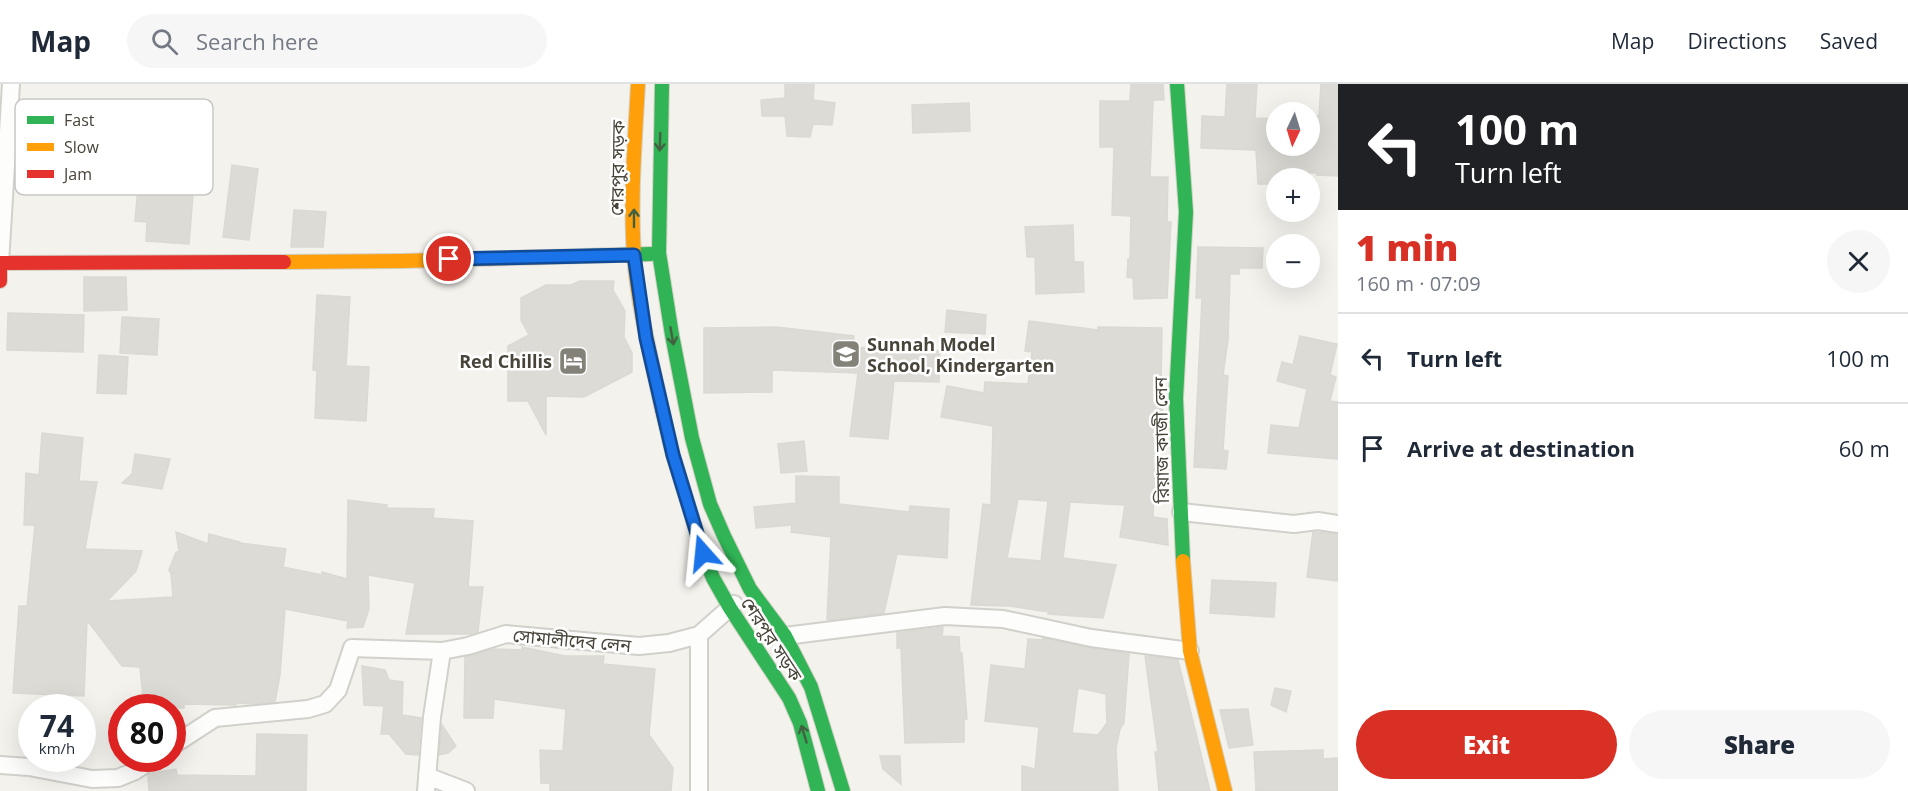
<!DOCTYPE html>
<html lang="en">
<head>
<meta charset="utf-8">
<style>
  :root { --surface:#fff; --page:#f6f6f7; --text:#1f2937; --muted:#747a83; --line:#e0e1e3; --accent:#d93025 }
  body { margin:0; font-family:"Open Sans","Noto Sans Bengali",sans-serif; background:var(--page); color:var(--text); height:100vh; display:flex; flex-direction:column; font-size:22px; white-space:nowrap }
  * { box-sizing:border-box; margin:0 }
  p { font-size:20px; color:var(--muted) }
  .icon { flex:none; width:33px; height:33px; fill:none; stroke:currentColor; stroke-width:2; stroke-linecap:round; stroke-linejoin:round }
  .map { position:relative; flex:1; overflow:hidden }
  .details { display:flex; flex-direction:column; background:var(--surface); width:570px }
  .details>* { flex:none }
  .banner { background:#202124; color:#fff; overflow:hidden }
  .needle { width:39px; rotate:184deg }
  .tools { position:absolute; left:1266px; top:18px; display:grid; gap:12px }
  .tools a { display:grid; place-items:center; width:54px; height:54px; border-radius:50%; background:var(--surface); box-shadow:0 6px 24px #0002; font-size:30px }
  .speed { position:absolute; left:18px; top:610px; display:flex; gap:12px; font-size:30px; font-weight:700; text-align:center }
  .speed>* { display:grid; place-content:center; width:78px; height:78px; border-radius:50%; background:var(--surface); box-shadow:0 6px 24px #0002; line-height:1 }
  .speed small { font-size:15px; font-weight:400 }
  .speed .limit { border:9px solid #d22; background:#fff; color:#111 }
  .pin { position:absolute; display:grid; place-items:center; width:51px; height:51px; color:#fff; margin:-26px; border:3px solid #fff; border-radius:50%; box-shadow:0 2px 6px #0007 }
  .me { position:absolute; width:66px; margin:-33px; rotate:342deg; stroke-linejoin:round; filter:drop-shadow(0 0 4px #0008) }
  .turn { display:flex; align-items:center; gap:21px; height:126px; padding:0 18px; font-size:27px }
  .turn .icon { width:78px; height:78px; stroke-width:2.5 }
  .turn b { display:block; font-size:42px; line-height:51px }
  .round { display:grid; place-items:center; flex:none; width:63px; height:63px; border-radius:32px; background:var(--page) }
  .headline { display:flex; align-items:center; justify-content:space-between; height:102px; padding:0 18px }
  h1 { font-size:36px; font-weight:800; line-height:45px; color:var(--accent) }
  .cta { display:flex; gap:12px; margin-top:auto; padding:12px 18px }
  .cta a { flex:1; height:69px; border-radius:36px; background:var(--accent); color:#fff; font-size:24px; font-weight:800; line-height:69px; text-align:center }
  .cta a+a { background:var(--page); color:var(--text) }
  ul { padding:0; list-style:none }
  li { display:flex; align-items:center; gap:18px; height:90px; padding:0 18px; border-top:2px solid var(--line) }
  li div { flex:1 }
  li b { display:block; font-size:22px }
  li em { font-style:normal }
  header { display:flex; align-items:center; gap:36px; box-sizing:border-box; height:84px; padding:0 30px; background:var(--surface); border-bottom:2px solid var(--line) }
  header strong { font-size:28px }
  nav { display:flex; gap:33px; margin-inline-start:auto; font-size:21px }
  .search { width:420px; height:54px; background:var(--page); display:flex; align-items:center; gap:15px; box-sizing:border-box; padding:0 21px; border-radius:33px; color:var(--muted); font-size:22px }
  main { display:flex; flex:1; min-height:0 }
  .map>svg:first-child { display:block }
  .building { fill:#dcdbd6; stroke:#dbd9d3; stroke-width:1.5; fill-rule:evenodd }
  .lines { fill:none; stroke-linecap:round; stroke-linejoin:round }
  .street-casing { stroke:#d1d0cb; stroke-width:20 }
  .fast-casing { stroke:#d2cfc4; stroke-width:16 }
  .slow-casing { stroke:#d2cfc4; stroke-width:16 }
  .jam-casing { stroke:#d2cfc4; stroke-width:16 }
  .street { stroke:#fdfdfc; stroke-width:16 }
  .fast { stroke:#30b455; stroke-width:14 }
  .slow { stroke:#ff9f0a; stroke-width:14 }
  .jam { stroke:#e5322d; stroke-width:14 }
  .oneway { stroke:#436040 }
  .route-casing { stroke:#114b97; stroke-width:15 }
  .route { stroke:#1a73e8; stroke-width:10 }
  .labels { text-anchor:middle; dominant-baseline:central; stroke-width:5; stroke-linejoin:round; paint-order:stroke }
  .street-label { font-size:18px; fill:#494439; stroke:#fff }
  .poi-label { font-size:18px; font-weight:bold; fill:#494439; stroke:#fff; text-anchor:start }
  .key { fill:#fff; stroke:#c8c7c4; stroke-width:1.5 }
  .key-label { font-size:16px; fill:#494439 }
</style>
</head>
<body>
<header>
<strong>Map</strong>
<div class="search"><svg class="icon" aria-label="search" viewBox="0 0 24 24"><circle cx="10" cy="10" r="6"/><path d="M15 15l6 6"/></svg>Search here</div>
<nav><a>Map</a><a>Directions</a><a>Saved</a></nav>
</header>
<main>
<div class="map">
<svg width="1338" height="707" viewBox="0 0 1338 707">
  <rect width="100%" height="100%" fill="#f3f2ed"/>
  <path class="building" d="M785,0H814L813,16L835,19L832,41L813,40L810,53L787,52L785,32H762L761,16L785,14Z
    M1131,0H1163L1164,16H1153L1150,93H1168L1167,138H1171L1167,214L1134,215L1133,194L1127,193L1128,175H1130L1131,132L1112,131L1114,63H1100V17H1130Z
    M1227,0H1257L1255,34L1276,35V62H1310V32H1319L1321,0H1338V92L1317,91V89L1277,88L1276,100H1258L1256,66L1201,64L1202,32L1225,33Z
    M969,19L970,47L913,49L912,21Z
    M141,70L196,75L189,160L146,157L147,138L135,137Z
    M232,81L258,85L249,156L223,153Z
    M294,126L326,128L323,163H291Z
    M1073,141L1074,178H1083L1084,208L1036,210L1035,173H1027L1025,143Z
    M1198,163L1263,164L1262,184H1239V190H1230L1228,256L1223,291L1228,292L1223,366L1228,367L1226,385L1194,383L1202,214H1196Z
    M84,193H126L127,226L84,227Z
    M580,197H614L613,206L625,227L624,253L632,269V288L584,313L546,312V351L528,317H508V262L529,251L521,236V214L546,201H571Z
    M317,211L350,213L346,282L369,283L366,337L315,334L317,287L313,286Z
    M947,226L986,231L985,250L945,248Z
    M8,229L84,231L83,268L7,266Z
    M122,233L159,235L157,271L120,269Z
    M1029,237L1098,246V243L1162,244L1161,302L1163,335H1158L1153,433L1167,435L1168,461L1120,453L1125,421L1070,418L1063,474L1116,481L1103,534L1048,530L1049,528L1009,522L971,521L983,420L991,421L993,342L941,333L947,302L984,309L985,298L1028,300L1032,268L1025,267ZM1018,415L1048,417L1041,477L1007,474Z
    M776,243L854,252L852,263L940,267L939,298L894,297L888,355L850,352L858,289L772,286V308L704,309V244Z
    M1300,252L1337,260L1330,291L1336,293L1330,317L1338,318V375L1268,369L1271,341L1299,344L1307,305L1277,297L1282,278L1293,281Z
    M99,271L128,273L126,310L97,309Z
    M42,349L83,354L79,397L97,398L85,465L142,467L136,487L107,517L173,513L171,490L169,486L176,468H179L176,448L208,460L209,450L240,458V459L286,465L283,483L322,491V488L347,495L348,416L387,421V424L434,425L433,434L473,437L468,503H483L478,548L472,550H406L415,499L368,491L369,525L363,543L347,544L348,537L285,525L280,591L275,618L253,620L237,619L236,621L184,620V624H145L146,613H143L140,583L122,582L87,536L84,612L13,609L19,522H27L35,441H24L26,389L39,391Z
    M804,357L807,387L781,389L778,360Z
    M135,370L170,375L162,405L122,399L132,390Z
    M796,392L839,393V420L909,428L910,422L949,425L947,474L897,470L884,529L827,536L831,453L791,448L792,441L756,444L754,423L796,419Z
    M1313,448L1338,450V497L1307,493Z
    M1212,496L1276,499L1274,533L1210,529Z
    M943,543L942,552L959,553L960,569H962L967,635H964V658L905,659L901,564H897V549Z
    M1043,554L1129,570L1124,639L1120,645L1116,664L1118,707H1022V682L1035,685L1039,643L985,637L991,581L1025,585L1028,555L1043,556ZM1078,604L1106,610L1107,639L1098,651L1072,649Z
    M522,563L565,572H604L603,580L655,585L649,651L673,684L671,707H550V699H541L540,666L563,667L566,625L494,615L493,634H464L465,573L494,565L522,566Z
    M1145,572L1178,576L1210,707H1159L1155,668H1158Z
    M362,582L385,586L389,596L403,598L402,631L421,634L418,671L406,670L389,650H381L384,622L364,621Z
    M1275,604L1291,607L1286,628L1271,621Z
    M1248,625L1253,661L1229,664L1220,626Z
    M442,641L456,662L448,669L439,671Z
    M257,650L307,651L306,707H149L148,691L152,689L176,685L177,691L256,692Z
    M1323,666V675L1338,674V707H1256L1254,668Z
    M880,672H900L901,700L883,685Z"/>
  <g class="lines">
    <g class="street-casing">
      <path id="street" d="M0,179L11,0
        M1181,428L1294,440L1318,437L1338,440
        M699,551V707
        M785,552L945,532L1003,535L1091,554L1190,567
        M172,662L215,634L308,625L325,620L338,606L352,564L442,567L468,562L506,550L639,562L669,559L699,551L734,520
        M0,681L29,683L92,695L118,694L135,687L153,675
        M427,692L466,707
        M426,707L432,633L442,567"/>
    </g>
    <g class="fast-casing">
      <path id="fast" d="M662,0L659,169L672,251L692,354L710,420L724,452L750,505L785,552L811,603L843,707
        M1177,0L1186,128L1176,314L1183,477
        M549,173L651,170
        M662,325L673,371L703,469L713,494L730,524L789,614L800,639L818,707"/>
    </g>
    <g class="slow-casing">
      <path id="slow" d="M638,0C635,56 630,114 634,171C638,223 651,274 662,325
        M284,178L402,177L549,173
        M1183,477L1190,567L1225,707"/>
    </g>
    <g class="jam-casing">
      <path id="jam" d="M0,197V179L284,178"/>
    </g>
    <use href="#street" class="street"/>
    <use href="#fast" class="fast"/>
    <use href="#slow" class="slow"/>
    <use href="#jam" class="jam"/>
  </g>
  <defs><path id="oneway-shaft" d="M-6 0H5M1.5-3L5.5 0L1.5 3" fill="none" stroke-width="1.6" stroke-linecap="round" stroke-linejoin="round" transform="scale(1.5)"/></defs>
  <g class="oneway">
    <use href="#oneway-shaft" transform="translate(660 58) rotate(92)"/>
    <use href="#oneway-shaft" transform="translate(634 134) rotate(-90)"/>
    <use href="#oneway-shaft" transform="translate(672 252) rotate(80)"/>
    <use href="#oneway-shaft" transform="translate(804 650) rotate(-107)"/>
  </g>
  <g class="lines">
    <g class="route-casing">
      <path id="route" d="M449,175L634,171L646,254L673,371L703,469"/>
    </g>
    <use href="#route" class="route"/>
  </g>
  <defs>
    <g id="school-square" transform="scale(1.5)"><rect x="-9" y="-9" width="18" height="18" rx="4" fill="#848178" stroke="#fff"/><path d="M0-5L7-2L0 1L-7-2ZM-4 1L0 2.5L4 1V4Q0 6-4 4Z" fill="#fff"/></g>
    <g id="hotel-square" transform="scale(1.5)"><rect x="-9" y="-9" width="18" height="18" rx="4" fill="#848178" stroke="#fff"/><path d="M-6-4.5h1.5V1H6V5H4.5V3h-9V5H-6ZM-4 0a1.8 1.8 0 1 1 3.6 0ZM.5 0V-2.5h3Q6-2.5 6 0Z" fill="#fff"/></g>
  </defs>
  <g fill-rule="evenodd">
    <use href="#school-square" x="846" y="270"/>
    <use href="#hotel-square" x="573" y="277"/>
  </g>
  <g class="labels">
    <g class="street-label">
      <text transform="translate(617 84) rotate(-89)">শেরপুর সড়ক</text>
      <text transform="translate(1161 356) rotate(-91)">রিয়াজ কাজী লেন</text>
      <text transform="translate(772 555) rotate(57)">শেরপুর সড়ক</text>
      <text transform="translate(572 556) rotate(5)">সোমালীদেব লেন</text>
    </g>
    <g class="poi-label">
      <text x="867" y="260">Sunnah Model<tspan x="867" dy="21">School, Kindergarten</tspan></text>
      <text x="552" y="277" text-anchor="end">Red Chillis</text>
    </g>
  </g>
  <rect x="15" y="15" width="198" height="96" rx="9" class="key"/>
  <rect x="27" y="32" width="27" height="8" fill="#30b455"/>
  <rect x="27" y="59" width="27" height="8" fill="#ff9f0a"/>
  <rect x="27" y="86" width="27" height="8" fill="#e5322d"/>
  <g class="key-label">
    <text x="64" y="42">Fast</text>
    <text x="64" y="69">Slow</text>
    <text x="64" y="96">Jam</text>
  </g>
</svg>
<div class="tools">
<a><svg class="needle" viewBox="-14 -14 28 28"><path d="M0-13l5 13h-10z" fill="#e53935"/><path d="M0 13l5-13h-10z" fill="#747a83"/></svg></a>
<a>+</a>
<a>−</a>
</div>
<div class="speed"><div>74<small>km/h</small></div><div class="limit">80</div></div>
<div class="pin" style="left:449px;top:175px;background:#d93025"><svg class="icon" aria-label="arrive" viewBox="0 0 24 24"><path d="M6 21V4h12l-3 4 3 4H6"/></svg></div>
<svg class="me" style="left:703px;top:469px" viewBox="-20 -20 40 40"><path d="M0-17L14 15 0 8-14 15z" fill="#1a73e8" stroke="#fff" stroke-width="4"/></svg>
</div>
<section class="details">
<div class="banner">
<div class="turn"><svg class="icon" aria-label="left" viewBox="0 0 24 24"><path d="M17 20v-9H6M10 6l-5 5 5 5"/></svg><div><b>100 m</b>Turn left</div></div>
</div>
<div class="headline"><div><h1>1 min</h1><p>160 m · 07:09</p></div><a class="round"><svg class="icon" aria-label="close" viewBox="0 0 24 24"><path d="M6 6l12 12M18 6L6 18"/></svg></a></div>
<ul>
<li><svg class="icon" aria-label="left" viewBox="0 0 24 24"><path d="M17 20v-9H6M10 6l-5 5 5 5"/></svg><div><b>Turn left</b></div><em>100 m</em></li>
<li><svg class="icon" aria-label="arrive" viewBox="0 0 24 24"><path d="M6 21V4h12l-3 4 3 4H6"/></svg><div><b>Arrive at destination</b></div><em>60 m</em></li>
</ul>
<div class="cta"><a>Exit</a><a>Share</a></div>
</section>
</main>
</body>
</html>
